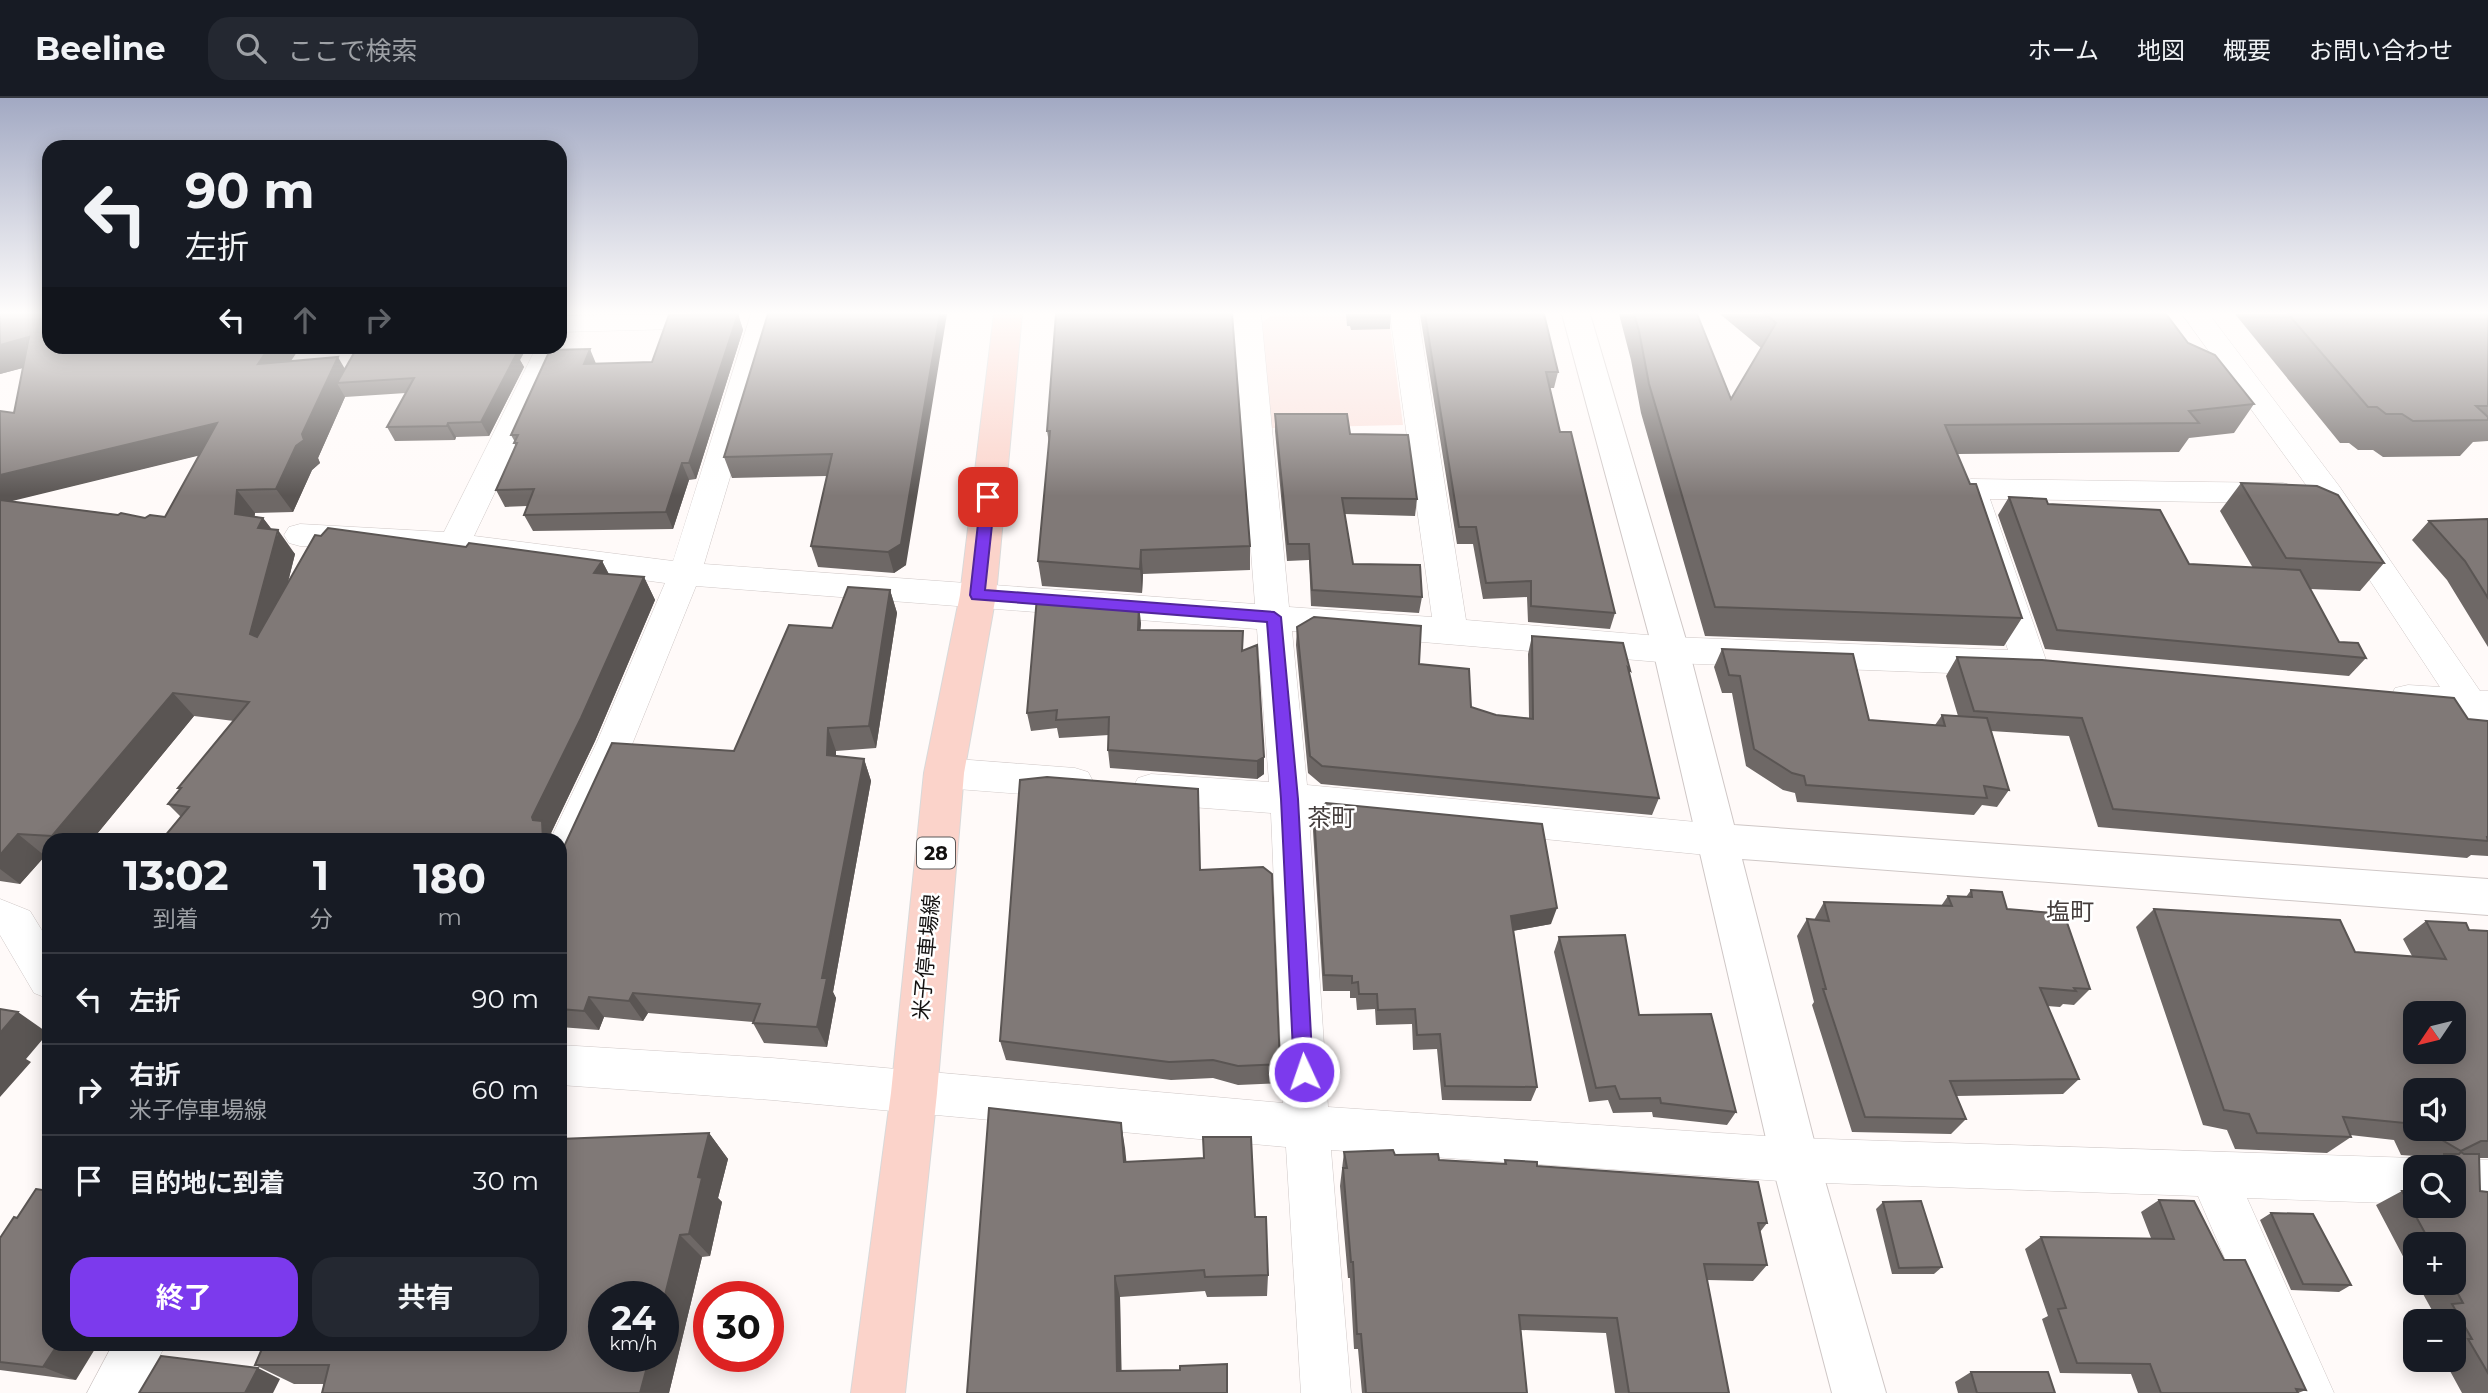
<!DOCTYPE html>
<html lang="ja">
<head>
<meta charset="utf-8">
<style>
  :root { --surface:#171b24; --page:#242831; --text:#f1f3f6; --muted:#9ea1a6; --line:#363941; --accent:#7c3aed }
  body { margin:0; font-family:Montserrat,"Noto Sans JP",sans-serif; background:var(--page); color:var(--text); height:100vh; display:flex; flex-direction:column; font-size:26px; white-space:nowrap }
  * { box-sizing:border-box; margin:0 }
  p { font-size:23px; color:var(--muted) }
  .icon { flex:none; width:38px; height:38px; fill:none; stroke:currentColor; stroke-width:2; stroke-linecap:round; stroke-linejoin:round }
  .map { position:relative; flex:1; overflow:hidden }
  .side { position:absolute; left:42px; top:735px; width:525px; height:518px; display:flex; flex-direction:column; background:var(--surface); border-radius:21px; box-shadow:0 4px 18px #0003 }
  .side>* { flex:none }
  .banner { position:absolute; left:42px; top:42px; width:525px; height:214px; border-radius:21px; box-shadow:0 4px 18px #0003; background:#171b24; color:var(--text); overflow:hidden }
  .needle { width:46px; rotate:235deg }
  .buttons { position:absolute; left:2403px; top:903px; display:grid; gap:14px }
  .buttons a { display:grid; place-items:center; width:63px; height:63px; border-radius:14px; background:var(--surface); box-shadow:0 4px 18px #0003; font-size:35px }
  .speed { position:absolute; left:588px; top:1183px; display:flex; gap:14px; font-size:35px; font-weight:700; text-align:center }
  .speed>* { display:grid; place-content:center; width:91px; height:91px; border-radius:50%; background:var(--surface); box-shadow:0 4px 18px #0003; line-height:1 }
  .speed small { font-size:18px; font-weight:400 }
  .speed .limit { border:10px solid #d22; background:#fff; color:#111 }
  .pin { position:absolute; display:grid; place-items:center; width:60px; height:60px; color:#fff; margin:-30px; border-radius:14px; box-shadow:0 4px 10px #0006 }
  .me { position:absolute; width:77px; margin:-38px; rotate:357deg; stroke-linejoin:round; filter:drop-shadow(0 0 5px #0008) }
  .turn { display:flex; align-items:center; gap:24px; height:147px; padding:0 28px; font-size:32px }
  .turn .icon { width:91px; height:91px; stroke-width:2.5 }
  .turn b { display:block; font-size:49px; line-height:60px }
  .lanes { display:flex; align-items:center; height:66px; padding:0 28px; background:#0003; justify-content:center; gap:35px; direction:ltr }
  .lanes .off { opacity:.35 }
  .eta { display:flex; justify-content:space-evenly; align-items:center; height:119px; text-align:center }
  .eta b { font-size:42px; font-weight:700; line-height:49px }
  .button { display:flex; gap:14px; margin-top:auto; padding:14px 28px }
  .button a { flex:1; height:80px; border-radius:21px; background:var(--accent); color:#fff; font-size:28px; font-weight:700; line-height:80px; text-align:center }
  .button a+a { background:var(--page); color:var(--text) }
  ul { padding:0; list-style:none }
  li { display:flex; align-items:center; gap:21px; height:91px; padding:0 28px; border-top:2px solid var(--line) }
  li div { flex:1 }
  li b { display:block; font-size:26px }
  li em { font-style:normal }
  header { display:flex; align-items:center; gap:42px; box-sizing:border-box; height:98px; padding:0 35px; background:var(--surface); border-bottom:2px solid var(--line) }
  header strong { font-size:33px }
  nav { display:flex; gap:38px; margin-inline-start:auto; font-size:24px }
  .search { width:490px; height:63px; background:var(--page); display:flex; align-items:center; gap:18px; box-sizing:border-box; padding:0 24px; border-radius:21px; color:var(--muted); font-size:26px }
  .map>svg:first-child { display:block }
  .green { fill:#fbe2dd }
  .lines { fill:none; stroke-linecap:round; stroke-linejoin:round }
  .minor-casing { stroke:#cfc7c6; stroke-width:1 }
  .tertiary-casing { stroke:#cfc7c6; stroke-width:2 }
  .primary-casing { stroke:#d9d9d9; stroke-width:2 }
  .minor { fill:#fff; fill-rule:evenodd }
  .tertiary { fill:#fff; fill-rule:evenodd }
  .primary { fill:#fbd3ca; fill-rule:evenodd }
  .wall { fill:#6e6866; fill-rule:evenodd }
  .shaded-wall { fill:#5a5553 }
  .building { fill:#807977; stroke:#5a5553; stroke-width:2; fill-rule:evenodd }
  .route { fill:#7c3aed; stroke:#51269a; stroke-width:2 }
  .labels { text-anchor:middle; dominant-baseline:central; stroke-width:5; stroke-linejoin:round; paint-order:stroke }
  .shield { fill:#fff; stroke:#5a5858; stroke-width:2 }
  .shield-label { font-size:19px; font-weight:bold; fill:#131110 }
  .street-label { font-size:21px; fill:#131110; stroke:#fff }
  .quarter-label { font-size:24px; fill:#453e3d; stroke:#fff }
</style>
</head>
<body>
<header>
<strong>Beeline</strong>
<div class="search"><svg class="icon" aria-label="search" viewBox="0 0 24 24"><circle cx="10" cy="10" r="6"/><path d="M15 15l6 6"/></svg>ここで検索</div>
<nav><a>ホーム</a><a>地図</a><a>概要</a><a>お問い合わせ</a></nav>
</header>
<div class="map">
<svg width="2488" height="1295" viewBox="0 0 2488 1295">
  <rect width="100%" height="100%" fill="#fffaf9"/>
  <path class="green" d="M1381,216L1389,220L1403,327L1271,330L1262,224L1273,217Z"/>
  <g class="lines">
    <g class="minor-casing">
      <path id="minor" d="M727,216L731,222L727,228L717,230L560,234V218Z
        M751,216H779L704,466L1255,506L1233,216H1261L1289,509L1432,519L1390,216H1418L1466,522L1671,539L2008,552L1955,391L1960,384L1971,381L2283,385L2294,388L2299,395L2294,402L2283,405L1990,401L2047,565L2042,574C2028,578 2019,573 2005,577L1671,565L1292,533L1307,687L1717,726L1731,731L1736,742L1731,753L1717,758L1309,718L1328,1009L1795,1040L2415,1060L2432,1069H2415V1106L2247,1100L2334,1295H2283L2198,1098L1795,1084L1331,1052L1351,1295H1301L1286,1049L772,1002L560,987V947L772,960L1283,1005L1271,715L1151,706L1138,702L1132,691L1138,680L1151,676L1269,684L1257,531L696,488L633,644L580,761L574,773L560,777V742H550L597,644L665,485L454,457L300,448L289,445L284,437L289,429L300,426L444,434L537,248H560V242L565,248L474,438L673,463Z
        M2182,216H2209L2339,388L2480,593H2488V647L2475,643L2459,618L2408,613L2395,610L2390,600L2395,590L2408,587L2440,589L2317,402Z
        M944,660L1075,670L1088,674L1094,685L1088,696L1075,700L944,690L931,685L925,675L931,665Z
        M0,801L30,813L49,844V901L34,895L0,837Z
        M2454,1061L2488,1062V1108L2454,1106V1069H2437Z
        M113,1246H166L140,1295H87Z"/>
    </g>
    <g class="tertiary-casing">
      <path id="tertiary" d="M1562,216H1590L1689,552L1734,727L2488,781V817L1742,761L1819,1062L1886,1295H1832L1771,1062L1653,552Z"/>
    </g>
    <g class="primary-casing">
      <path id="primary" d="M994,216H1022L996,497L964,675L937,995L905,1295H851L891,995L924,675L960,497Z"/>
    </g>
    <use href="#minor" class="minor"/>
    <use href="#tertiary" class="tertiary"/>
    <use href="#primary" class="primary"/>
  </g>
  <path class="wall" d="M0,216L291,263L345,270L520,262L524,269L489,338L456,339L455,342L395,343L387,329L406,295L345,299L318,360L320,365L312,372L293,414L255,415L254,418L263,420L272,432L295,456L288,484L466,449L602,463L609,476L644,479L655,502L595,643L551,735L556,742H167L164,739L181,719L168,706L180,692L178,690L234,623L194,618L92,742H49V758H45L20,786L0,783V313L14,315L23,270L0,276ZM199,357L165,419L145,420L9,403Z
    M703,216H738L743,232L696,381L689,382L673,431L533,433L524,417L527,408L505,409L496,392L516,348L514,345L515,344L511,337L596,266L652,264Z
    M768,216L906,467L894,475L818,469L811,448L827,378L732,380L724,359Z
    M1056,216L1250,448V472L1143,476L1142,495L1042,488L1038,463L1049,345L1047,333Z
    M1346,216H1391L1390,231L1351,232L1350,228H1347Z
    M1420,216H1544L1558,274L1554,290H1550L1560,334L1615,515L1610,531L1528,524L1527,499L1483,501L1473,446H1457Z
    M1619,216H1697L1731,301L1761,250L1720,216H2166L2188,245L2254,306L2234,335L2189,340L2179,354L1957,356L2022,520L2004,548L1705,538L1641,315L1631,262Z
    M2235,216H2488V343L2473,344L2460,358L2383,359L2373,352H2358L2349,345H2340Z
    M1275,316L1350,336L1417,401L1415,418L1344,416L1353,466L1422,499L1419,515L1311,508L1309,462L1287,463L1275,333Z
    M2241,385L2384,465L2360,493L2310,491L2339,544L2366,560L2349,578L2045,551L1998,417L2009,399L2048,406L2189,466L2253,470L2220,413Z
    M2488,421V549L2447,482L2412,442L2429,423Z
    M890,492L897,515L876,650L836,653V658L864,661L871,683L833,894L836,900L827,949L764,945L753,925V924L648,915L643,923L604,919L599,932L560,929V753L734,653L832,530Z
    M1141,525L1140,532L1243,553L1264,659V676L1257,681L1110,670L1108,652L1109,637L1059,640L1057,630L1031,633L1027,615Z
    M1297,529L1419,566L1471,609L1496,617L1529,620L1528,556L1532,538L1630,572L1629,574L1659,700L1652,717L1321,686L1308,675L1296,547Z
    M1722,551L1869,622L1935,627L1942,617L1958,618L1946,578L1957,559L2488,623V758L2471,757L2467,760L2098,729L2069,638L1991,633L2009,692L1997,709L1982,707L1974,717L1797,704L1795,695L1783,692L1746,668L1732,595H1722L1714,569Z
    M1198,691L1200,772L1280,966V985L1238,987L1213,980L1171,982L1006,962L1000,943Z
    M1314,716L1551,826L1513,833L1537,989L1531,1003L1442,1002L1437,951L1413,952L1412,926L1376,927L1375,911L1357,912L1356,900H1350V893H1323L1313,733Z
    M1971,792L2007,811L2090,891L2074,907L2063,906L2060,909L2047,908L2079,981L2063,996L1956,998L1966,1021L1951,1036L1852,1034L1812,907L1814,904L1797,838L1807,821L1814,822L1824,804L1941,808L1948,798L1966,799Z
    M2154,811L2355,854L2412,858L2403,841L2426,823L2469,832L2488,833V1060H2479L2480,1093L2488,1094V1295H2462L2444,1262H2454V1223H2426L2424,1218L2433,1214L2417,1185H2454V1146H2415V1181L2376,1107L2402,1093L2454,1108V1069H2422L2429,1065L2416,1058L2401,1057L2394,1042L2350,1037L2351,1039L2327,1055L2235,1051L2227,1032L2203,1027L2136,829ZM2415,992L2454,1031H2415Z
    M1559,839L1736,1014L1727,1027L1653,1019L1652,1014L1613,1015L1608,1002L1589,1004L1554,854Z
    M1121,1025L1126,1064L1255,1119L1268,1177L1267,1198L1207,1199L1205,1193L1120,1199L1121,1273L1228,1295H967Z
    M709,1035L728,1061L718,1100L722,1104L710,1158L702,1159L669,1295H322L324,1286H294L255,1267L264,1246H560V1041ZM604,1199H663V1258H604Z
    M1344,1054L1395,1057L1439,1062L1504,1066L1505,1062L1537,1068L1767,1125L1760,1134L1767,1167L1753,1183L1707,1182L1729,1295H1615L1606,1235L1521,1232L1527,1295H1362L1358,1251H1354L1350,1180H1348L1340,1088Z
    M2159,1102L2224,1162L2306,1292L2298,1295H2138L2131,1276L2060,1275L2042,1221L2048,1218L2025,1151L2041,1139L2151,1140L2141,1114Z
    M1883,1104L1942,1169L1934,1176H1892L1876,1111Z
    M2271,1115L2351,1187L2339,1194L2291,1192L2260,1122Z
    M0,1140L76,1282L0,1272Z
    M1971,1274L2055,1295H1958L1955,1284Z"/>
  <path class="shaded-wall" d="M738,216L743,232L696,381L689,365Z
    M940,216H947L906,467L894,475L888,454Z
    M29,239L48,263L0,276V247Z
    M270,248H301L273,290L258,266Z
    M513,248H528L520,262L524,269L489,338L481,324Z
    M590,251L597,268L584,266Z
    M338,259L352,283L337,285L345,299L318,360L320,365L312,372L293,414L276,391Z
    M217,325L234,349L0,406V377Z
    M448,325L456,339L455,342L447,328Z
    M682,365L689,382L673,431L666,414Z
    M237,392L255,415L253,439L235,416Z
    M263,420L277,438L278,432L295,456L269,559L250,536L258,430Z
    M1141,452L1143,476L1142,495L1140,471Z
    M602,463L614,487L594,475Z
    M644,479L655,502L595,643L551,735L556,742H543L532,719Z
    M890,492L897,515L876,650L869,628Z
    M1139,507L1141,525L1139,550L1138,532Z
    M173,595L194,618L92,742H56L52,738Z
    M828,630L836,653V679L827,657Z
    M1264,659V676L1257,681V663Z
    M864,661L871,683L833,894L836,900L827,949L817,929L822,880Z
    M18,736L45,758L20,786L0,771V757Z
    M1557,810L1551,826L1506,834L1511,818Z
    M633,895L648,915L643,923L629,903Z
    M589,899L604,919L599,932L584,913Z
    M18,914L48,935L26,961L31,964L0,999V935Z
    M1121,1025L1125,1050L1129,1088L1124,1064Z
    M709,1035L728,1061L718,1100L722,1104L710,1158L689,1136L698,1079Z
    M680,1137L702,1159L669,1295H640L650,1258H663V1205Z
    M1115,1178L1120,1199L1122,1291L1117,1273Z
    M58,1246H98L76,1282L43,1269Z
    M258,1270L280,1281L273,1295H245Z"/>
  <path class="building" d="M0,216H49V248H270L258,266L338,259L302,336L304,342L296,348L276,391L237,392L235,416L263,420L258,430L278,432L250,536L257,539L315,437L321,438L328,430L466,449L469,445L602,463L594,475L644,479L581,620L532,719L533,722L542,723L543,742H179L164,739L189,709L168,706L181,690H178L249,604L173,595L52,738L18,736L0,757V402L118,417L121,415L145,420L150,417L165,419L217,325L0,377V313L14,315L29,239L0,247Z
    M703,216H738L689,365H682L666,414L524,417L534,391L496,392L517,345H514L518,337H511L550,252L590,251L584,266L652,264L669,217Z
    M768,216H940L901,446L888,454L811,448L832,356L724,359Z
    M1056,216H1232L1250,448L1141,452L1140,471L1038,463L1050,333H1047Z
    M1425,216H1544L1558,274H1546L1560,334H1571L1615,515L1531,508V483L1486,485L1476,429H1459Z
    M1634,216H1697L1731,301L1776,225L1765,216H2166L2188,245L2215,257L2254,306L2189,313L2199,325L1945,327L1970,386H1976L2022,520L1715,509L1649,286L1639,233Z
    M2288,216H2488V308H2476L2488,319V322L2413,323L2402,316H2386L2377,309H2368Z
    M358,248H513L509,255H517L481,324L448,325L447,328L387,329L414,280L337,285Z
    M1275,316H1347L1350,336L1408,337L1417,401L1342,400L1353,466L1420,467L1422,499L1312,492L1309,446H1288Z
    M2241,385L2317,388L2338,397L2384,465L2286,460Z
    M2009,399L2046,401L2048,406L2160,412L2189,466L2300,472L2339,544L2358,545L2366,560L2057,532Z
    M2488,421V500L2465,463L2429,423Z
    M848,489L890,492L869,628L828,630L827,657L864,661L822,880H827L817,929L753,925L760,906L633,895L629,903L589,899L584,913L560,911V753H562L612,645L734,653L789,527L832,530Z
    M1037,499L1139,507L1138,532L1243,533L1242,553L1257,547L1264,659L1257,663L1108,652L1109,619L1056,622L1057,612L1027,615Z
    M1314,519L1421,528L1419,566L1469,571L1471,609L1496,617L1533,621L1532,538L1623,545L1630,572L1628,570L1659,700L1322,668L1310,658L1297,529Z
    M1722,551L1853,556L1869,622L1945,628L1942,617L1987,620L2009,692L1984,688L1987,700L1806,687L1804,678L1792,675L1754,651L1740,578L1729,577Z
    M1957,559L2042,562L2454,600L2468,621L2488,623V739H2487L2488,743L2113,711L2082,620L1974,613Z
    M1047,679L1198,691L1200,772L1263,769L1272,776L1280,966L1238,968L1213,962L1169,964L1000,943L1020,682Z
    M1326,705L1542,726L1557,810L1511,818L1537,989L1445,988L1440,936L1417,937L1415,911L1378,912L1377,896H1359L1358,884L1352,885V878L1324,877L1314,716Z
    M1971,792L2002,794L2007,811L2064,816L2090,891L2074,890L2076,893L2040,890L2079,981L1950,983L1966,1021L1865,1019L1823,891H1826L1807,821L1829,823L1824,804L1952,808L1948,798L1972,799Z
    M2154,811L2340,822L2355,854L2446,861L2426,823L2466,825L2469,832L2488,833V1043H2481L2461,1053L2442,1042H2427L2422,1031H2454V992H2415V1026L2343,1019L2351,1039L2257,1035L2249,1016L2224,1012ZM2415,915H2454V954H2415Z
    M1625,837L1639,917L1711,916L1736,1014L1661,1005L1660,1000L1620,1001L1615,988L1596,990L1559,839Z
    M0,911L18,914L0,935Z
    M989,1010L1121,1025L1124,1064L1204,1060L1203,1039H1251L1255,1119H1266L1268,1177L1205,1179L1204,1172L1115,1178L1117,1273L1180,1272V1268L1227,1266V1295H967Z
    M709,1035L698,1079L702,1080L689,1136L680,1137L663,1205V1199H604V1258H650L640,1295H322L329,1267H255L264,1246H560V1041Z
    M1393,1052L1395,1057L1438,1056L1439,1062L1506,1066L1505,1062L1537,1064V1068L1758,1084L1767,1125H1758L1767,1167L1704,1166L1729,1295H1629L1617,1220L1519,1217L1527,1295H1366L1361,1236H1357L1353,1164H1351L1343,1070H1347L1344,1054Z
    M2461,1054L2464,1056H2479L2480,1093L2488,1094V1275L2468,1241H2472L2452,1206L2463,1205L2452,1185H2454V1146H2431L2402,1093H2415V1108H2454V1069H2444V1056H2459Z
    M36,1091L49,1093V1246H58L43,1269L0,1264V1140L14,1119L17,1120Z
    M2159,1102L2194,1103L2224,1162H2245L2306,1292L2296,1291L2298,1295H2161L2150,1266L2077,1265L2058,1211L2066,1210L2041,1139L2174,1141Z
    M1921,1103L1942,1169L1899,1170L1883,1104Z
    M2271,1115L2313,1116L2351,1187L2303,1186Z
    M161,1258L258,1270L245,1295H139Z
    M1971,1274H2048L2055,1295H1977Z"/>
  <linearGradient id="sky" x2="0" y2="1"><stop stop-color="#a2a9c3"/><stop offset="0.54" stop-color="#fffdfc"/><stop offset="1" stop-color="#fffdfc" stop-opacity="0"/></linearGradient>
  <rect width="2488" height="398" fill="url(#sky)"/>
  <path class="route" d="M988,395L995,399L985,492L1274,514L1281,519L1298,701L1313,974L1311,980L1304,983L1297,980L1294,974L1281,701L1267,524L972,501L970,497L981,399Z"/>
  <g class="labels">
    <rect class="shield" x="917" y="739.5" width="38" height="31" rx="5"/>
    <g class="shield-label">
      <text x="936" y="755">28</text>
    </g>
    <g class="street-label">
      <text transform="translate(926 859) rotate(-85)">米子停車場線</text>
    </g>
    <g class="quarter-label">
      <text x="1331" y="719">茶町</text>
      <text x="2070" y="813">塩町</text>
    </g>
  </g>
</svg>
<div class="buttons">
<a><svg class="needle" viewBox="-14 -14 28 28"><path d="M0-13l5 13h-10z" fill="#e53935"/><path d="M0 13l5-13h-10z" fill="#9ea1a6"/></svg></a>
<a><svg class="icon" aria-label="sound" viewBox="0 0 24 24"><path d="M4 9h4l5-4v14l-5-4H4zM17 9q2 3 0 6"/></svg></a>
<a><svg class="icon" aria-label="search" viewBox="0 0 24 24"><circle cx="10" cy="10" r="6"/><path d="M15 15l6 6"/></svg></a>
<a>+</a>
<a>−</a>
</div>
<div class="speed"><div>24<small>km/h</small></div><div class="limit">30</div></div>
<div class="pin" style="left:988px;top:399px;background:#d93025"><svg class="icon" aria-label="arrive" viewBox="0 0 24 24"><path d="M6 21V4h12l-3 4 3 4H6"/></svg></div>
<svg class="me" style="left:1304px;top:974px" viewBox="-20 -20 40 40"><circle r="17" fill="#7c3aed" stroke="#fff" stroke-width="3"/><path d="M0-11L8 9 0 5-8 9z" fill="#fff"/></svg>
<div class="banner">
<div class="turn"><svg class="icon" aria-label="left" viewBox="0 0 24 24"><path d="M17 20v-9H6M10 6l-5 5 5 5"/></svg><div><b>90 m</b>左折</div></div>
<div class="lanes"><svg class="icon" aria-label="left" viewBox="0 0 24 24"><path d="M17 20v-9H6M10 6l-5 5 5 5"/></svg><svg class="icon off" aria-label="ahead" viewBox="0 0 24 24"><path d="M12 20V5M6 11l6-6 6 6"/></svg><svg class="icon off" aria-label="right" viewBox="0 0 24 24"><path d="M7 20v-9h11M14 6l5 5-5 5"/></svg></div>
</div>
<section class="side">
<div class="eta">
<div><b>13:02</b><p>到着</p></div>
<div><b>1</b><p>分</p></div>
<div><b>180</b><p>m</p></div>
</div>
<ul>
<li><svg class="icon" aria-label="left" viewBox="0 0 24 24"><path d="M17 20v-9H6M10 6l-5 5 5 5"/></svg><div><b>左折</b></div><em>90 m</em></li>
<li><svg class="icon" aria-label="right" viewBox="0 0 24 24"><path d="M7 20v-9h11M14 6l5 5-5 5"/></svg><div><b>右折</b><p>米子停車場線</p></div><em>60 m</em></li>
<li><svg class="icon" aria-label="arrive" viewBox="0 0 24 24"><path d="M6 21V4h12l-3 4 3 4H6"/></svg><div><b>目的地に到着</b></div><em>30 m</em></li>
</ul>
<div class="button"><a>終了</a><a>共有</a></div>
</section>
</div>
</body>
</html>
